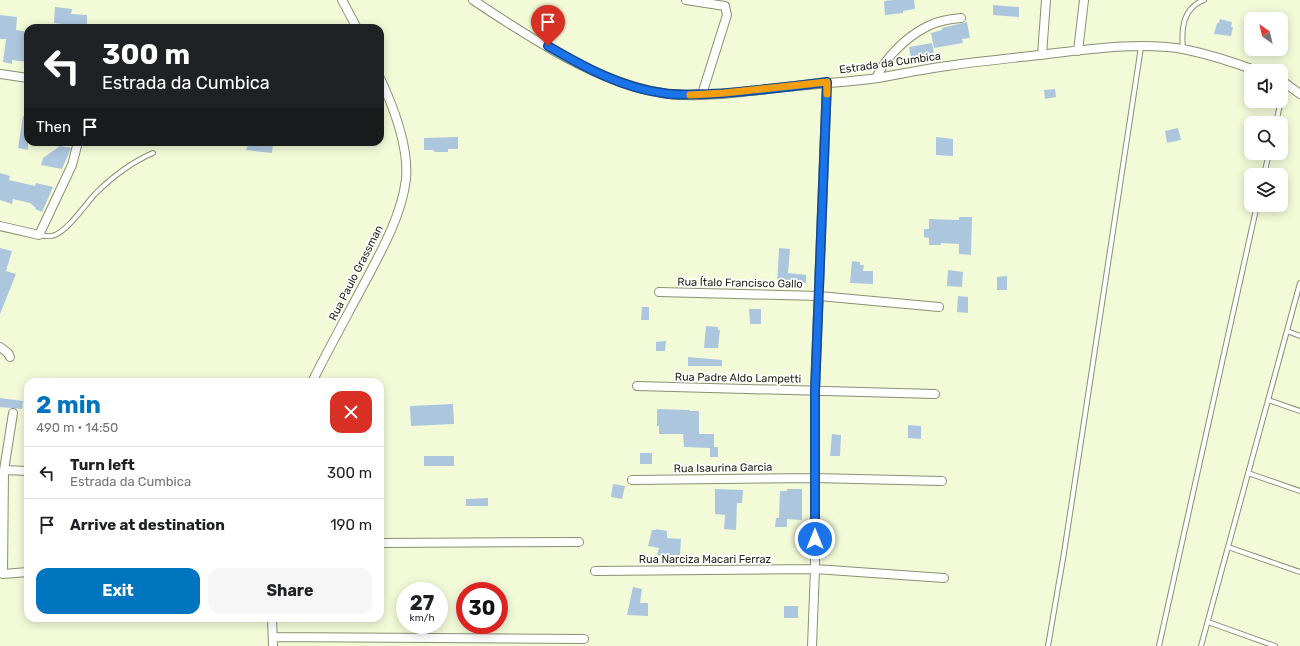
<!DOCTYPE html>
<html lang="en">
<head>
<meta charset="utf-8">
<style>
  :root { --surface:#fff; --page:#f6f6f6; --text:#202124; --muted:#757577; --line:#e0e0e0; --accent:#0075bf }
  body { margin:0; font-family:Rubik,sans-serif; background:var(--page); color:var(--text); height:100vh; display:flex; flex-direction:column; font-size:15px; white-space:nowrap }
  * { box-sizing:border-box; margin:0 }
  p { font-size:13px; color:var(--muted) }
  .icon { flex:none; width:22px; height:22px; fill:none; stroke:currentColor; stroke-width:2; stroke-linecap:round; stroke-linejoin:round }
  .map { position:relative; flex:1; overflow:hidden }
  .sheet { position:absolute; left:24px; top:378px; width:360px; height:244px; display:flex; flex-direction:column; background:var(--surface); border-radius:12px; box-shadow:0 2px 10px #0003 }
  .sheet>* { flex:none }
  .guide { position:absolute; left:24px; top:24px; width:360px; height:122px; border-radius:12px; box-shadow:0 2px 10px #0003; background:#202124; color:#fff; overflow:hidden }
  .needle { width:26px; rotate:326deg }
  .buttons { position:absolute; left:1244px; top:12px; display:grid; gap:8px }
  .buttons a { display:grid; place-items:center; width:44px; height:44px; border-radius:8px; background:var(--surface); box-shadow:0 2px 10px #0003; font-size:20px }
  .speed { position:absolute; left:396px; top:582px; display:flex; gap:8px; font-size:20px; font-weight:700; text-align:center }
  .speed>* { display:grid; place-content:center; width:52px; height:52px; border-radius:50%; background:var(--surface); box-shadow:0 2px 10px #0003; line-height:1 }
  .speed small { font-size:10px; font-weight:400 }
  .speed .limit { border:6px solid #d22; background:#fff; color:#111 }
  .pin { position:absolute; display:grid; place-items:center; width:34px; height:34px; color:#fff; margin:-41px -17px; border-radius:50% 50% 50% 0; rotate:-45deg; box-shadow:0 0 4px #0007 }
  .pin .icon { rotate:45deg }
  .me { position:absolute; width:44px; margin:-22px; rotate:0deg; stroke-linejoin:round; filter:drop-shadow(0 0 3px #0008) }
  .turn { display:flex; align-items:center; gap:14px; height:84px; padding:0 12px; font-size:18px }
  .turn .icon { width:52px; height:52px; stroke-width:2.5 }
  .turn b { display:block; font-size:28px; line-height:34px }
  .then { display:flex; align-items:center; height:38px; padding:0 12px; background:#0003; gap:8px; font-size:15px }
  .round { display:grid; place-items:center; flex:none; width:42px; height:42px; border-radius:12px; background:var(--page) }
  .summary { display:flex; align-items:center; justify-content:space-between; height:68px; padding:0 12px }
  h1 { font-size:24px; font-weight:700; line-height:30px; color:var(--accent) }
  .primary-button { display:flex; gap:8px; margin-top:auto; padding:8px 12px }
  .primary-button a { flex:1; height:46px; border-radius:12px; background:var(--accent); color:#fff; font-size:16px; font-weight:700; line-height:46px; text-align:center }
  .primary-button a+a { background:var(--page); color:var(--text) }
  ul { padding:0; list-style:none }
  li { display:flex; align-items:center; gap:12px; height:52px; padding:0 12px; border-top:1px solid var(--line) }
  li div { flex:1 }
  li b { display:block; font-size:15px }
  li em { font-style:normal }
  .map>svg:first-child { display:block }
  .building { fill:#acc6de }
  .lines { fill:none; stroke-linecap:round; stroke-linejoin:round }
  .service-casing { stroke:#8a9071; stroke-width:6 }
  .minor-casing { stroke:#8a9071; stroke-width:10 }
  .service { stroke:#fff; stroke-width:4 }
  .minor { stroke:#fff; stroke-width:8 }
  .route-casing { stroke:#114b97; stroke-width:10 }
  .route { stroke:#1a73e8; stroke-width:7 }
  .slow { stroke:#f59e0b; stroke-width:7 }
  .labels { text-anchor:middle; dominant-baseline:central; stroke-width:3.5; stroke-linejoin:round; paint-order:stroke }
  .street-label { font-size:11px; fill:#1f2115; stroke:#fff }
</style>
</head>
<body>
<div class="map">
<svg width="1300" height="646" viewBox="0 0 1300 646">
  <rect width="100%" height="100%" fill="#f3fad8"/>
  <path class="building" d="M894,0H914L915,9L903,11V13L885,15L884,1Z
    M993,5L1019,7V17L993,15Z
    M55,7L72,9L71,14L87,15V28H78V26L54,23Z
    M0,15L17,17L16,30L28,32V62L12,60V64L3,62L6,39H0Z
    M1220,19L1232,22L1231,27H1233L1231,36L1214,34L1217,23H1219Z
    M967,22L970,38L962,39L963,43L934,48L931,33L942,30V28Z
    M932,43L934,54L911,58L909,47Z
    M1055,89L1056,97L1045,99L1044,90Z
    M23,116L28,117V150L18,148Z
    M1178,128L1181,140L1167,143L1165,131Z
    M458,137V149H448V152H435L433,150H424V138Z
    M936,137L953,139V156L936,155Z
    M249,142H273L272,153L246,150Z
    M60,146L71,148L62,169L41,165L43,158Z
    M0,173L10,176L9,180L35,186L36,183L53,187L42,212L35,209L36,208L30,203L13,199L12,204L0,200Z
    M959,217H972L971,255L959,254V244L941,243V245H929V238L924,237V229H929V219L959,220Z
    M0,248L12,251L6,271L16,274L0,314Z
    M779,248L790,249L788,273L806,275V283L788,282V287L777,286Z
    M852,261L860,262V265H864L863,271H873V284L850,283Z
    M948,270L963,272L962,287L947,286Z
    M1007,276V290H997V277Z
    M958,296L968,297V313L957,312Z
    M642,307H649V320H641Z
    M749,309H761V324H750Z
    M706,326L718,327V330H720L718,348H704Z
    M666,341L665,351H656V342Z
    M688,357L722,360V366H688Z
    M0,398L23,401L22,409L0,407Z
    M453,404L454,424L411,426L410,406Z
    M657,409L690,410V411H699V434H714V447H718V457H710V448L684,447L683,434H659V426H657Z
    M908,425L921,426V439L908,438Z
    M832,434L841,435L840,456H830Z
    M640,453H652V464H640Z
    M424,456H454V466H424Z
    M613,484L625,486L622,499L611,497Z
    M715,489L743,490L742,503H737L736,530L724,529L725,515L715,514Z
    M787,489H802V520L787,519V527H775L776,518H779L780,491H787Z
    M488,498V506H466V499Z
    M656,529L667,531V538L681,539L680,555H666V556L657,555L659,548L648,546L652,530H656Z
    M633,587L642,589L640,603H648V616L627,615Z
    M784,606H798V618H784Z"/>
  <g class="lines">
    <g class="service-casing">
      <path id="service" d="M1183,49C1181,28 1183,8 1204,0
        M1276,123L1285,82
        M1264,175L1269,153
        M39,235C44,236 51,237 55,235C68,230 85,205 95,194C112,177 132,162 153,153
        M1287,331L1300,336
        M1268,400L1300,411
        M1248,473L1300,491
        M1228,547L1300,572
        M1208,622L1275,646
        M1048,646L1064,553L1141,47
        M1159,646L1257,205
        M1201,646L1300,283"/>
    </g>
    <g class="minor-casing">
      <path id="minor" d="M342,0L357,28
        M473,0C527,36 598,83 662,93C699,99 747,91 785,87C816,84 847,82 878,78C901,74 924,69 947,66C980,61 1014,58 1048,54C1092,49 1139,42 1183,49C1208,54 1233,62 1257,71
        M686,0L725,6L727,15L702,94
        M1078,51L1084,0
        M1042,55L1046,0
        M0,74L28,78
        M876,78C886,57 906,37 928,26C938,21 949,19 961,18
        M1281,80L1300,94
        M0,226L39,235L72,165L78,142
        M659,292L819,296L939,307
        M0,347L8,353L10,357
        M312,382C329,348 348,314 366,280C382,250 402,214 406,179C409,146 394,108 380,78
        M637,386L935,394
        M13,413L4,470L28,471
        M4,470L3,574L28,572
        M632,480L814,478L942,481
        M380,543L579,542
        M595,571L815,569L944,578
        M272,618L273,646
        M273,637L584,639
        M812,646L815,569V391L827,82"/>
    </g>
    <use href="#service" class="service"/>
    <use href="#minor" class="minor"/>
  </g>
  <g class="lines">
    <g class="route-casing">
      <path id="route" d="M548,46C584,67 622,88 663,93C678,96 694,94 709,94C748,92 788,87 827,82L815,391V539"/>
    </g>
    <use href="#route" class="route"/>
    <path class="slow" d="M690,95L724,93L827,82V94"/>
  </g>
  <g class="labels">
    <g class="street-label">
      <text transform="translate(890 63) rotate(-8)">Estrada da Cumbica</text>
      <text transform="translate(356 273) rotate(-63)">Rua Paulo Grassman</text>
      <text transform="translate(740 283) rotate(1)">Rua Ítalo Francisco Gallo</text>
      <text transform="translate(738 378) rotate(1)">Rua Padre Aldo Lampetti</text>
      <text transform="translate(723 468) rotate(-1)">Rua Isaurina Garcia</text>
      <text x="705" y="559">Rua Narciza Macari Ferraz</text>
    </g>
  </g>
</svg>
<div class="buttons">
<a><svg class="needle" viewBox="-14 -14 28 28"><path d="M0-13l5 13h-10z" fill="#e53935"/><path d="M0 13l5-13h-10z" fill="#757577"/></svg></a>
<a><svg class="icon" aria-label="sound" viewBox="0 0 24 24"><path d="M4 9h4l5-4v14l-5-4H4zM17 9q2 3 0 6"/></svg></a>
<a><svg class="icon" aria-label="search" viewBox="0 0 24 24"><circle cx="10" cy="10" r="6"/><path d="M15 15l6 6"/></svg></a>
<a><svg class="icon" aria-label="layers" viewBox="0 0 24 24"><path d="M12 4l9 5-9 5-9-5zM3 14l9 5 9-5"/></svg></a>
</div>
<div class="speed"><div>27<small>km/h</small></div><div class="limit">30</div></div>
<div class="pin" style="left:548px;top:46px;background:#d93025"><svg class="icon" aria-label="arrive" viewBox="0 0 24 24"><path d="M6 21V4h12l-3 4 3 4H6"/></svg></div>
<svg class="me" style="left:815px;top:539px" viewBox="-20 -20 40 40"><circle r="17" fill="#1a73e8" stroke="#fff" stroke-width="3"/><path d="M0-11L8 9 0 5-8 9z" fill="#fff"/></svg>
<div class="guide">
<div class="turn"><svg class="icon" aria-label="left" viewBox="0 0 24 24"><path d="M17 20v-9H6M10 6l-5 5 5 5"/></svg><div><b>300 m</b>Estrada da Cumbica</div></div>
<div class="then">Then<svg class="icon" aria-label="arrive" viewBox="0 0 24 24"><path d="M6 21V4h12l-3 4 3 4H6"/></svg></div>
</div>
<section class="sheet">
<div class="summary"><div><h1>2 min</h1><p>490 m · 14:50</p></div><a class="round" style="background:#d93025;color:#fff"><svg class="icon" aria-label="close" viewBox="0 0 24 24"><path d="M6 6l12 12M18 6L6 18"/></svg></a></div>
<ul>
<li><svg class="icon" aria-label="left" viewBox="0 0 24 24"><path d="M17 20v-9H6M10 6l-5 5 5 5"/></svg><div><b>Turn left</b><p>Estrada da Cumbica</p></div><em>300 m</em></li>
<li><svg class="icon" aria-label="arrive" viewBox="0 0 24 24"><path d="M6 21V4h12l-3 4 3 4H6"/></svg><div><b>Arrive at destination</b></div><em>190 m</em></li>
</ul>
<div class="primary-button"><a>Exit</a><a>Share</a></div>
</section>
</div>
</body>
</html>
